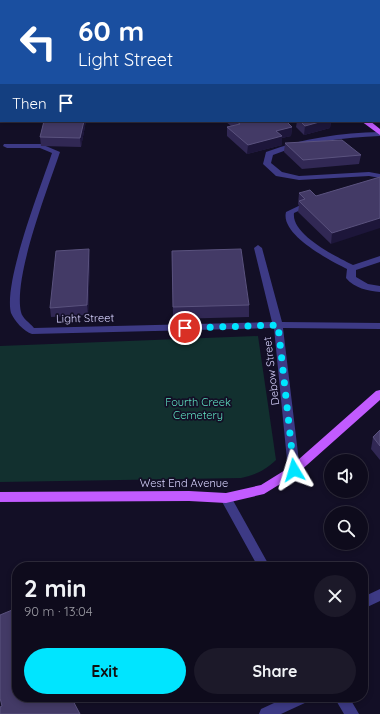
<!DOCTYPE html>
<html lang="en">
<head>
<meta charset="utf-8">
<style>
  :root { --surface:#0e0b1c; --page:#1c1929; --text:#f1f3f6; --muted:#9b9ba3; --line:#2e2b3b; --accent:#00e5ff }
  body { margin:0; font-family:Quicksand,sans-serif; background:var(--page); color:var(--text); height:100vh; display:flex; flex-direction:column; font-size:15px; white-space:nowrap }
  * { box-sizing:border-box; margin:0 }
  p { font-size:13px; color:var(--muted) }
  .icon { flex:none; width:22px; height:22px; fill:none; stroke:currentColor; stroke-width:2; stroke-linecap:round; stroke-linejoin:round }
  .map { position:relative; flex:1; overflow:hidden }
  .drawer { position:absolute; left:12px; top:562px; width:356px; height:140px; display:flex; flex-direction:column; background:var(--surface); border-radius:16px; box-shadow:0 2px 6px #0003,0 0 0 1px var(--line) }
  .drawer>* { flex:none }
  .hud { position:absolute; left:0px; top:0px; width:380px; height:122px; box-shadow:0 2px 6px #0003,0 0 0 1px var(--line); background:#1a4fa0; color:#fff; overflow:hidden }
  .buttons { position:absolute; left:324px; top:454px; display:grid; gap:8px }
  .buttons a { display:grid; place-items:center; width:44px; height:44px; border-radius:50%; background:var(--surface); box-shadow:0 2px 6px #0003,0 0 0 1px var(--line); font-size:20px }
  .pin { position:absolute; display:grid; place-items:center; width:34px; height:34px; color:#fff; margin:-17px; border:2px solid #fff; border-radius:50%; box-shadow:0 1px 4px #0007 }
  .me { position:absolute; width:44px; margin:-22px; rotate:353deg; stroke-linejoin:round; filter:drop-shadow(0 0 3px #0008) }
  .turn { display:flex; align-items:center; gap:14px; height:84px; padding:0 12px; font-size:18px }
  .turn .icon { width:52px; height:52px; stroke-width:2.5 }
  .turn b { display:block; font-size:28px; line-height:34px }
  .then { display:flex; align-items:center; height:38px; padding:0 12px; background:#0003; gap:8px; font-size:15px }
  .round { display:grid; place-items:center; flex:none; width:42px; height:42px; border-radius:21px; background:var(--page) }
  .head { display:flex; align-items:center; justify-content:space-between; height:68px; padding:0 12px }
  h1 { font-size:24px; font-weight:700; line-height:30px }
  .primary-button { display:flex; gap:8px; margin-top:auto; padding:8px 12px }
  .primary-button a { flex:1; height:46px; border-radius:24px; background:var(--accent); color:#111; font-size:16px; font-weight:700; line-height:46px; text-align:center }
  .primary-button a+a { background:var(--page); color:var(--text) }
  .map>svg:first-child { display:block }
  .green { fill:#12302f }
  .lines { fill:none; stroke-linecap:round; stroke-linejoin:round }
  .minor { fill:#3d3a85; fill-rule:evenodd }
  .major { fill:#c25bff; fill-rule:evenodd }
  .wall { fill:#312854 }
  .shaded-wall { fill:#1d163a }
  .building { fill:#433a66; stroke:#5a527e }
  .route { stroke:#00e5ff; stroke-width:7; stroke-dasharray:0 12.6 }
  .labels { text-anchor:middle; dominant-baseline:central; stroke-width:3.5; stroke-linejoin:round; paint-order:stroke }
  .street-label { font-size:11px; fill:#d9d4ff; stroke:#130f26 }
  .park-label { font-size:11px; fill:#5fe0c0; stroke:#130f26 }
</style>
</head>
<body>
<div class="map">
<svg width="380" height="714" viewBox="0 0 380 714">
  <rect width="100%" height="100%" fill="#130f26"/>
  <path class="green" d="M258,336L276,460C265,470 256,475 241,478L0,482V346Z"/>
  <g class="lines">
    <path class="minor" d="M379,16H380V20H379Z
      M380,132V136C343,138 307,141 273,155L271,163L282,172L299,176L369,172L380,174V178L369,176L299,180L276,176L263,164L266,152C303,138 341,133 380,132Z
      M4,144H41L60,152C48,188 13,277 21,312C22,318 30,323 34,328L272,322L254,248L258,245L262,248L282,322L380,323V329L283,328L300,470L298,473L294,474L290,473L288,470L274,328L32,334C24,332 14,320 11,313C3,282 41,186 52,153L40,148H7L3,146Z
      M309,201H312L316,203L294,213C291,235 337,257 353,265L380,256V262L356,270V277L368,284L380,286V292C368,291 354,288 346,278L347,269C331,261 280,235 286,212Z
      M226,493L230,495L270,567H258L220,498L222,495Z
      M380,589V601L363,609V597Z
      M287,697H309L307,702L281,714H259L261,709Z
      M334,697H349L359,714H344Z"/>
    <path class="major" d="M210,0H216L217,1H211Z
      M361,121H370L380,129V135Z
      M380,390V400L298,473L264,494L226,503L189,501L0,502V492L189,491L226,493L261,485L290,467L376,391Z"/>
  </g>
  <path class="wall" d="M379,72L380,73V95L379,94Z
    M44,121H86L81,147L41,146L40,137Z
    M225,121H286L292,127L291,136L282,138V145L247,154L227,136V127L231,126Z
    M297,121H331L330,128L304,135L296,127Z
    M285,143L361,155L359,164L302,169L284,152Z
    M380,177L331,244L298,212L299,206L298,204L299,193L316,196Z
    M172,251L249,305V317L173,319Z
    M90,259L88,315L51,317L50,308Z
    M380,430V460L371,449L373,437Z"/>
  <path class="shaded-wall" d="M84,121H86L81,147L80,138Z
    M323,121H331L330,128L304,135L305,126Z
    M292,127L291,136L282,138V145L247,154L248,145L276,131Z
    M380,218V228L331,244L332,233Z
    M89,249L90,259L88,315L87,305Z
    M70,697H88L72,705Z"/>
  <path class="building" d="M131,0H159L160,1H130H132Z
    M257,0H279L280,1H259Z
    M379,72L380,73V88L379,87Z
    M44,121H84L80,138L40,137Z
    M236,121H286L292,127L276,131L282,136L248,145L227,127L240,124Z
    M300,121H323L305,126Z
    M342,140L361,155L303,160L285,143Z
    M380,177V218L332,233L299,201L305,199L299,193L310,190L316,196Z
    M89,249L87,305L50,308L56,251Z
    M241,249L249,305L173,307L172,251Z
    M380,430V446L373,437Z
    M17,608V697H71L80,714H0V707L2,706L0,698V615Z"/>
  <g class="lines">
    <path class="route" d="M185,328L278,325L294,470"/>
  </g>
  <g class="labels">
    <g class="street-label">
      <text transform="translate(85 318) rotate(-1)">Light Street</text>
      <text transform="translate(271 371) rotate(-97)">Debow Street</text>
      <text x="184" y="483">West End Avenue</text>
    </g>
    <g class="park-label">
      <text x="198" y="402">Fourth Creek<tspan x="198" dy="13">Cemetery</tspan></text>
    </g>
  </g>
</svg>
<div class="buttons">
<a><svg class="icon" aria-label="sound" viewBox="0 0 24 24"><path d="M4 9h4l5-4v14l-5-4H4zM17 9q2 3 0 6"/></svg></a>
<a><svg class="icon" aria-label="search" viewBox="0 0 24 24"><circle cx="10" cy="10" r="6"/><path d="M15 15l6 6"/></svg></a>
</div>
<div class="pin" style="left:185px;top:328px;background:#d93025"><svg class="icon" aria-label="arrive" viewBox="0 0 24 24"><path d="M6 21V4h12l-3 4 3 4H6"/></svg></div>
<svg class="me" style="left:294px;top:470px" viewBox="-20 -20 40 40"><path d="M0-17L14 15 0 8-14 15z" fill="#00e5ff" stroke="#fff" stroke-width="4"/></svg>
<div class="hud">
<div class="turn"><svg class="icon" aria-label="left" viewBox="0 0 24 24"><path d="M17 20v-9H6M10 6l-5 5 5 5"/></svg><div><b>60 m</b>Light Street</div></div>
<div class="then">Then<svg class="icon" aria-label="arrive" viewBox="0 0 24 24"><path d="M6 21V4h12l-3 4 3 4H6"/></svg></div>
</div>
<section class="drawer">
<div class="head"><div><h1>2 min</h1><p>90 m · 13:04</p></div><a class="round"><svg class="icon" aria-label="close" viewBox="0 0 24 24"><path d="M6 6l12 12M18 6L6 18"/></svg></a></div>
<div class="primary-button"><a>Exit</a><a>Share</a></div>
</section>
</div>
</body>
</html>
